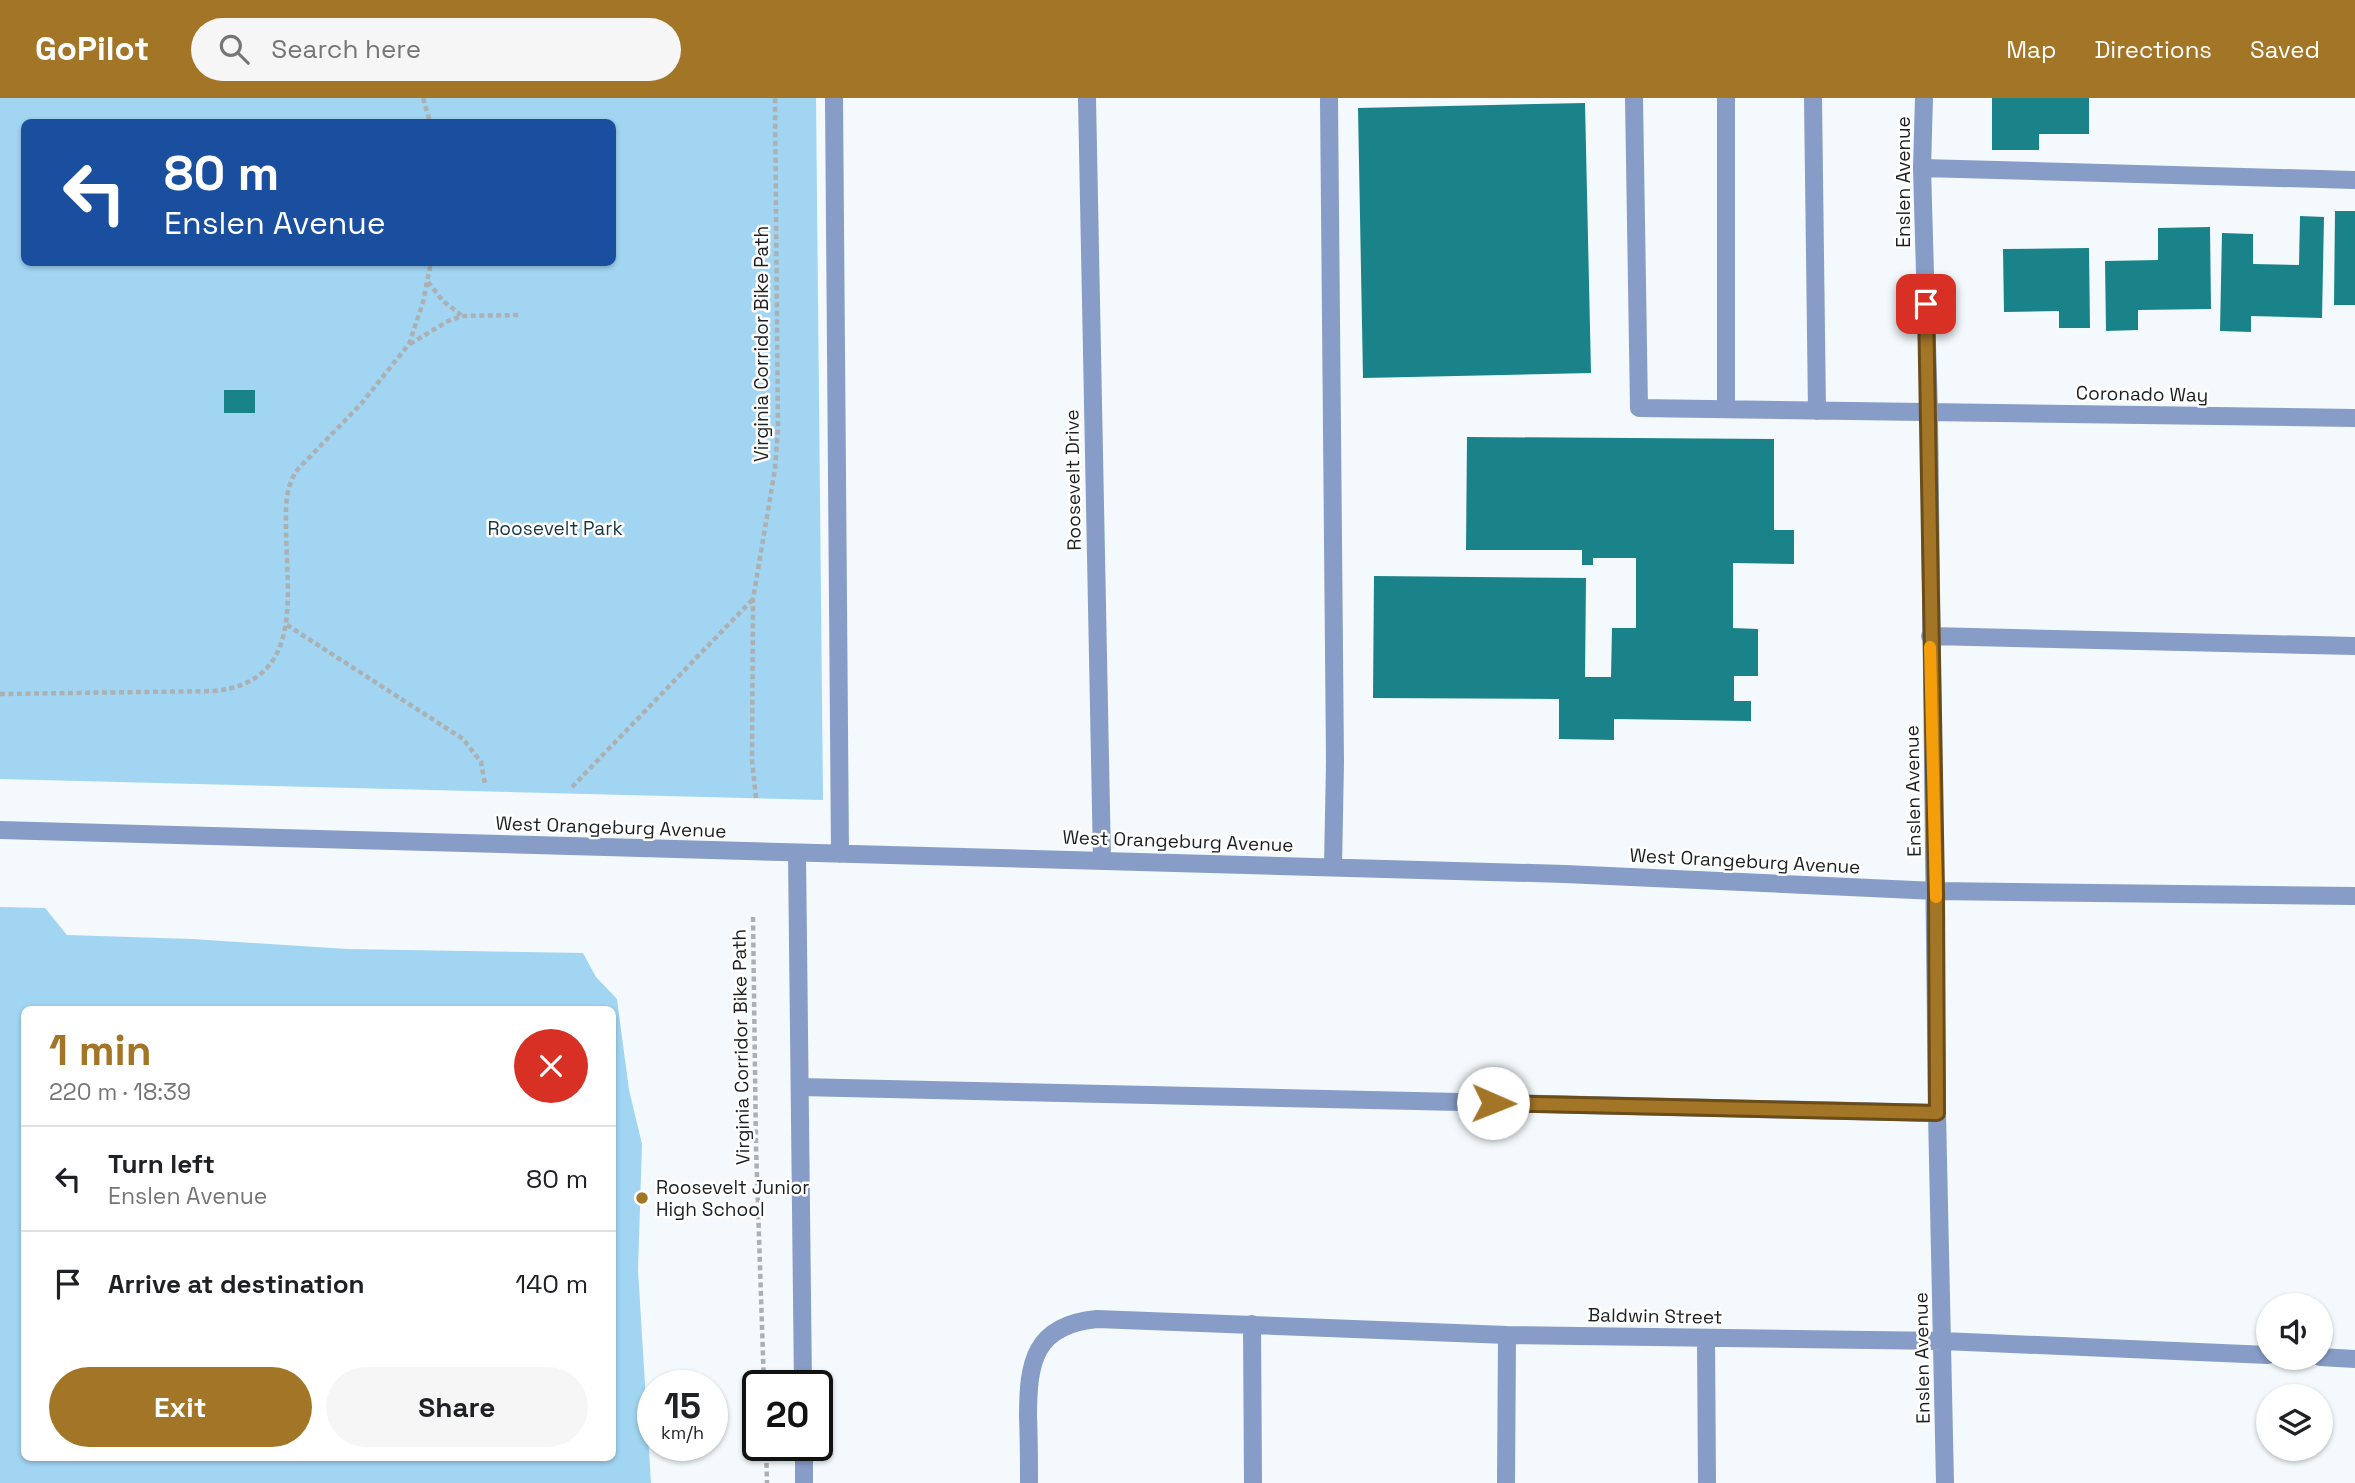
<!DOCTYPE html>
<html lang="en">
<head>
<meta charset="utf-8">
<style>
  :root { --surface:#fff; --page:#f6f6f6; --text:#202124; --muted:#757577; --line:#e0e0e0; --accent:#a37527 }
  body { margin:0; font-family:"Space Grotesk",sans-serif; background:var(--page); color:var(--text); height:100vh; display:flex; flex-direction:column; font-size:26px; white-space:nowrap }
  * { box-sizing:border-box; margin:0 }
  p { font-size:23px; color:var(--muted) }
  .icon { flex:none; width:38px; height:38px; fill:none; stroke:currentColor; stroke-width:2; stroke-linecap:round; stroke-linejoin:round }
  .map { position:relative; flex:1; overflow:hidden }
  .sheet { position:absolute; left:21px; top:908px; width:595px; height:455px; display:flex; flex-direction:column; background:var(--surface); border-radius:10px; box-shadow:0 2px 5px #0004 }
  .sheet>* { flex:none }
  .guide { position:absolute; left:21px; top:21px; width:595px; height:147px; border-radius:10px; box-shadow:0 2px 5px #0004; background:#1a4fa0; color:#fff; overflow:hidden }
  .tools { position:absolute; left:2256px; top:1195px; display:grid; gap:14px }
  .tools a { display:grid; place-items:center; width:77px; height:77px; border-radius:50%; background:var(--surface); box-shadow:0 2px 5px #0004; font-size:35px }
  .speed { position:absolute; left:637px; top:1272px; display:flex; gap:14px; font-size:35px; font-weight:700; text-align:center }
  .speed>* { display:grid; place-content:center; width:91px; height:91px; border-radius:50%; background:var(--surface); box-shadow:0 2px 5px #0004; line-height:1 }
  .speed small { font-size:18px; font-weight:400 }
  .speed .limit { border:4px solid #111; border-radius:10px; background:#fff; color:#111 }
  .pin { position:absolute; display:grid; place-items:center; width:60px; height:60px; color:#fff; margin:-30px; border-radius:14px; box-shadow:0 4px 10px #0006 }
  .me { position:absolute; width:77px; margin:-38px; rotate:91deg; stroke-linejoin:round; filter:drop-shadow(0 0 5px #0008) }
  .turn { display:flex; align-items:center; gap:24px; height:147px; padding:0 28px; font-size:32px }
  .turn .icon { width:91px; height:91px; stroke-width:2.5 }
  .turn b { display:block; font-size:49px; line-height:60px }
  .round { display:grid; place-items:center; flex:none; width:74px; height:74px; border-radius:37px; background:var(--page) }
  .headline { display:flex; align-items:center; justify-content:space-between; height:119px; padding:0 28px }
  h1 { font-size:42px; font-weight:700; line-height:52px; color:var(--accent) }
  .button { display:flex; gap:14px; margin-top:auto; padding:14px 28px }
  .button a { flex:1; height:80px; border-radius:42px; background:var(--accent); color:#fff; font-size:28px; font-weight:700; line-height:80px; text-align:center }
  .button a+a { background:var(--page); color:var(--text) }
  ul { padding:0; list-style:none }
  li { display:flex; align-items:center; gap:21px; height:105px; padding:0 28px; border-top:2px solid var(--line) }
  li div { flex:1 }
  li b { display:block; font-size:26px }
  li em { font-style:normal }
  header { display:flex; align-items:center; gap:42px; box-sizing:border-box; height:98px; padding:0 35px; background:var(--accent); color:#fff }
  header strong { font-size:33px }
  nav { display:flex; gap:38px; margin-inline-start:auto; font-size:24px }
  .search { width:490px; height:63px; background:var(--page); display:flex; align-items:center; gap:18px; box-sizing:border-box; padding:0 24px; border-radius:38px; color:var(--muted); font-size:26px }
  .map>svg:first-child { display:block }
  .green { fill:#a2d5f1; fill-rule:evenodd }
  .building { fill:#198389 }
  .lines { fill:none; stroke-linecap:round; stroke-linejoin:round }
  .path { stroke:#abb0b2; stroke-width:4.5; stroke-dasharray:5 3.5; stroke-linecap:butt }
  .minor { stroke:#879cc6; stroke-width:18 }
  .route-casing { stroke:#6a4c19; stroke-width:18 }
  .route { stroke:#a37527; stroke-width:12 }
  .slow { stroke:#f59e0b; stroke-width:12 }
  .poi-dot { fill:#a37527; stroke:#fff; stroke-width:2.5 }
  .labels { text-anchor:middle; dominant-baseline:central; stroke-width:5; stroke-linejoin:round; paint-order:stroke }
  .street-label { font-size:19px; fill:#1d1f20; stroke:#fff }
  .park-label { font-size:19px; fill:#173748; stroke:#fff }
  .poi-label { font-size:19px; fill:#1d1f20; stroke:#fff; text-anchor:start }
</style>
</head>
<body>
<header>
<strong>GoPilot</strong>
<div class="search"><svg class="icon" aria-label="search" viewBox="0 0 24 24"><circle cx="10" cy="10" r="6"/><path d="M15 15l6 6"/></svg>Search here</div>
<nav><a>Map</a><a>Directions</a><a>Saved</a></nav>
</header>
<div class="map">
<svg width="2355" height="1385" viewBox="0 0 2355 1385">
  <rect width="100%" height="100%" fill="#f3f9fc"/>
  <path class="green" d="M0,0H816L823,702L0,681ZM24,24H612V164H24Z
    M0,809L45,810L67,837L192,841L347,851L583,855L596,879L617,901L629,992L642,1046L638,1172L651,1385H0ZM24,912H612V1360H24Z"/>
  <path class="building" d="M1992,0H2089V36H2039V52H1992Z
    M1585,5L1591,275L1363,280L1358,10Z
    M2335,113H2355V207H2334Z
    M2300,118L2324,119L2322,220L2251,218V234L2220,233L2222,135L2253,136V166L2299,167Z
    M2210,129L2211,211L2138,212V232L2106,233L2105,163L2158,162V130Z
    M2089,150L2090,230H2059V213L2004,214L2003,151Z
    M224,292H255V315H224Z
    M1467,339L1774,341V432H1794V466L1733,465V530L1758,531V578H1734V603H1751V623L1614,621V642L1559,641V601L1373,600L1374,478L1586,480L1585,579H1611L1612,530H1636V460H1593V467H1582V452H1466Z"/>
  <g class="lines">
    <path class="path" d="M423,0L430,24
      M428,184L443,203L461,217
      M410,246L448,223L462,218L519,217
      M287,527L463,641L481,664L485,686
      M0,596L214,593C304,584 287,499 286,433C286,411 284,390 298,371L361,306L409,246L423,204L431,164
      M572,689L753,501
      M756,700L752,662L753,501L775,371L778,331L775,0
      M753,819L756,1048L764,1288
      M766,1348L767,1385"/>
    <path class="minor" d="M834,0L840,756
      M1087,0L1102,762
      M1329,0L1335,664L1333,769
      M1634,0L1639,310L2355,320
      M1726,0V311
      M1813,0L1817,313
      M1924,0L1922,70L1929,315L1937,1015L1945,1385
      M1922,70L2355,82
      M1930,538L2355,548
      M0,732L1565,776L1936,793L2355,798
      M797,755L803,1288
      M800,989L1937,1015
      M1252,1226L1253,1385
      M1706,1240L1707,1385
      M2320,1259L2355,1261
      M804,1348V1385
      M1029,1385C1029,1363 1029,1341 1028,1319C1028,1264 1034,1227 1097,1221L1507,1237L1943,1243L2268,1257
      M1506,1385L1507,1237"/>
  </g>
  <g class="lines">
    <g class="route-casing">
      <path id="route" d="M1493,1005L1937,1015L1936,793L1926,206"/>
    </g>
    <use href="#route" class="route"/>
    <path class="slow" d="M1930,549L1936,799"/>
  </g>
  <circle class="poi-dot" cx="642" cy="1100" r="7"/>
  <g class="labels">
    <g class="street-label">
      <text transform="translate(1903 84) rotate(-90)">Enslen Avenue</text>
      <text transform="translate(761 246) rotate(-90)">Virginia Corridor Bike Path</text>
      <text transform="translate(2142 296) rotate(1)">Coronado Way</text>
      <text transform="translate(1073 382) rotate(-91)">Roosevelt Drive</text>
      <text transform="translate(1913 693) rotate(-91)">Enslen Avenue</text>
      <text transform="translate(611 729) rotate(2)">West Orangeburg Avenue</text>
      <text transform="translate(1178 743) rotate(2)">West Orangeburg Avenue</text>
      <text transform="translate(1745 763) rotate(3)">West Orangeburg Avenue</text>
      <text transform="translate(741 949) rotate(-91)">Virginia Corridor Bike Path</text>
      <text transform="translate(1655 1218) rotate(1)">Baldwin Street</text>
      <text transform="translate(1922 1260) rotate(-91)">Enslen Avenue</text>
    </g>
    <g class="park-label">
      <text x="555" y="430">Roosevelt Park</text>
    </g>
    <g class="poi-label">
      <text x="656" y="1089">Roosevelt Junior<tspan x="656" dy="22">High School</tspan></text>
    </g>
  </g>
</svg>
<div class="tools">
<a><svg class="icon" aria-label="sound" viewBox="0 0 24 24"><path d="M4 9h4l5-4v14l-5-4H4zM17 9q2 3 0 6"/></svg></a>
<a><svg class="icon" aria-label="layers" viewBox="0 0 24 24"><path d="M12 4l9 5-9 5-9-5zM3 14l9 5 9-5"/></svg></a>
</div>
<div class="speed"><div>15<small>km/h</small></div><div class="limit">20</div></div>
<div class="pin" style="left:1926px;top:206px;background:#d93025"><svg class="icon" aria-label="arrive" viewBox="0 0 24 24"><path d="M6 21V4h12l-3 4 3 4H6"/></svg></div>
<svg class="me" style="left:1493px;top:1005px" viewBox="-20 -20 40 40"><circle r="19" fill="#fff"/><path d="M0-13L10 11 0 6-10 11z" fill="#a37527"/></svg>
<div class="guide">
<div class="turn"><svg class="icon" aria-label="left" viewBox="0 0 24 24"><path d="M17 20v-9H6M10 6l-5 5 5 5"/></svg><div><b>80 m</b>Enslen Avenue</div></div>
</div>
<section class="sheet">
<div class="headline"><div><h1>1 min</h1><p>220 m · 18:39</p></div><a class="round" style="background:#d93025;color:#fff"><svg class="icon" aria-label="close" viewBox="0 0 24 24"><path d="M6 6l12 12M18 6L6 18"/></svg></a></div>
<ul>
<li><svg class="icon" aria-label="left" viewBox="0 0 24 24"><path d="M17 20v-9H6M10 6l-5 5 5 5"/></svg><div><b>Turn left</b><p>Enslen Avenue</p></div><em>80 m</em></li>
<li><svg class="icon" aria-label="arrive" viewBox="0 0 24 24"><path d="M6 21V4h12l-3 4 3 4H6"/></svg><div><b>Arrive at destination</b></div><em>140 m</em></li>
</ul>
<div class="button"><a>Exit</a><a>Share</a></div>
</section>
</div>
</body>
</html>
